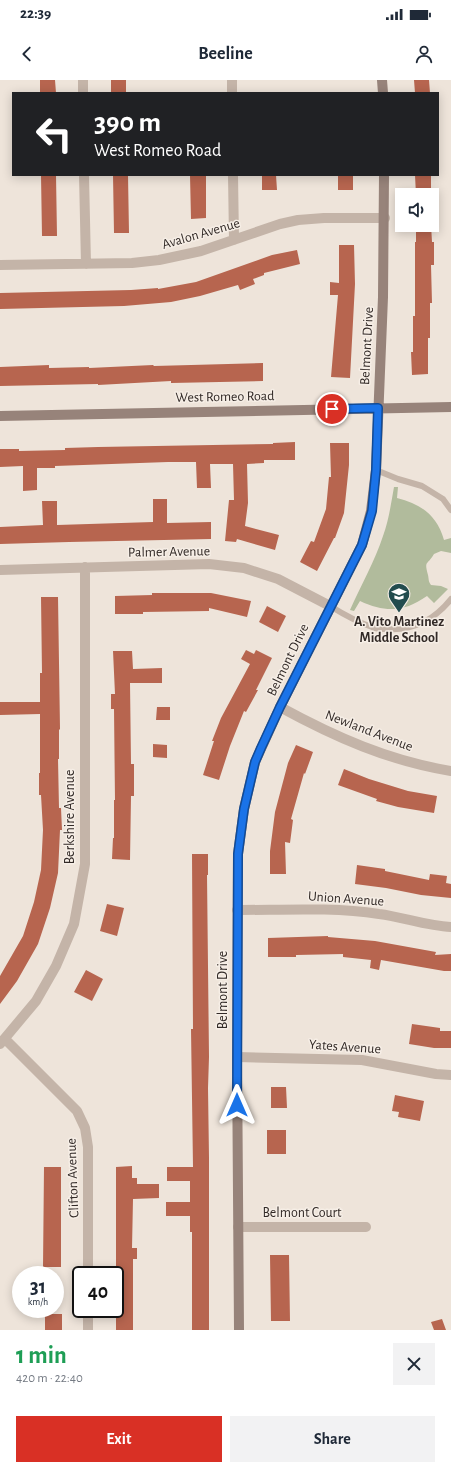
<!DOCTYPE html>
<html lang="en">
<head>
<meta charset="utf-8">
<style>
  :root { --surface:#fff; --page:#f2f2f3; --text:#1f2937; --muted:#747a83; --accent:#d93025 }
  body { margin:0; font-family:"Alegreya Sans",sans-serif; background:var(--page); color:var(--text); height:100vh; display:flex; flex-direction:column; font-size:15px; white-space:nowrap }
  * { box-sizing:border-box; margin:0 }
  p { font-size:13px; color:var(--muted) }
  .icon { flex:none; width:22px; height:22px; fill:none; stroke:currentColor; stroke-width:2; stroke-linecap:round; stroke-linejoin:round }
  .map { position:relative; height:1250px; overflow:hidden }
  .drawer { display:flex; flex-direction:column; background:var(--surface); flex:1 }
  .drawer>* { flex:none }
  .banner { position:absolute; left:12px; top:12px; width:427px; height:84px; border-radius:0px; box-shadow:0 2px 10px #0003; background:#202124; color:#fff; overflow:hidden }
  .tools { position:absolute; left:395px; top:108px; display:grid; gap:8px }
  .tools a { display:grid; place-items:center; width:44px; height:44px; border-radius:0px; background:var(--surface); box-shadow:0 2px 10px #0003; font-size:20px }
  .speed { position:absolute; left:12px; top:1186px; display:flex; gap:8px; font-size:20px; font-weight:700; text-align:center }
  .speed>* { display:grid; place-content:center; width:52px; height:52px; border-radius:50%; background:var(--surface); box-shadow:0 2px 10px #0003; line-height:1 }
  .speed small { font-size:10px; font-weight:400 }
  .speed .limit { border:2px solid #111; border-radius:6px; background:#fff; color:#111 }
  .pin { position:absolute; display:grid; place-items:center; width:34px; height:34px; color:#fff; margin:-17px; border:2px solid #fff; border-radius:50%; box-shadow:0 1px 4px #0007 }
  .me { position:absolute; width:44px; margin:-22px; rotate:0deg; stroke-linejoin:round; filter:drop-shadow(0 0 3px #0008) }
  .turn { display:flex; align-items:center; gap:14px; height:84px; padding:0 16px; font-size:18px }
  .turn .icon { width:52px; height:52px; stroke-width:2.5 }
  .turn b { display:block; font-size:28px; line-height:34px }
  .round { display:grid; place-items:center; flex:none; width:42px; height:42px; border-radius:0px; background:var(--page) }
  .overview { display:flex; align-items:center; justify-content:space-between; height:68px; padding:0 16px }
  h1 { font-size:24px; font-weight:700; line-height:30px; color:#1e9e55 }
  .button { display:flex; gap:8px; margin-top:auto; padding:8px 16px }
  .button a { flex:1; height:46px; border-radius:0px; background:var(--accent); color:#fff; font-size:16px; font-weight:700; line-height:46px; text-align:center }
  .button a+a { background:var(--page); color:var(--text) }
  .status { display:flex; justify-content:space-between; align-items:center; height:28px; padding:0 20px; background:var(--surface); direction:ltr }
  .status svg { height:11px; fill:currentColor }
  header { display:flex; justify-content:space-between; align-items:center; height:52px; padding:0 16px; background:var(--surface); font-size:18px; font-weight:700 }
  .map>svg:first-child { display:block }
  .green { fill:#b1bb9c }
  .building { fill:#b7654f }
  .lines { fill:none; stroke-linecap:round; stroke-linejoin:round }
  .lane { stroke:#c4b4a8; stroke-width:6 }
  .street { stroke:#c4b4a8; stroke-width:10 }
  .secondary { stroke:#97837a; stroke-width:10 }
  .route-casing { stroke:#114b97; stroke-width:10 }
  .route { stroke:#1a73e8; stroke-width:7 }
  .labels { text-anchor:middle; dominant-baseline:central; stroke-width:3; stroke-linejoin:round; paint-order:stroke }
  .street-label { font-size:14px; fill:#322a27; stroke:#f6eee6 }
  .poi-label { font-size:14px; font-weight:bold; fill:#322a27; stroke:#f6eee6 }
</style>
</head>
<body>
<div class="status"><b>22:39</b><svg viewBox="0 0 49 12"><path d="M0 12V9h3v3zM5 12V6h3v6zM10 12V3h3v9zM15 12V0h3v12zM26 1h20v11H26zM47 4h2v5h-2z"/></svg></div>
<header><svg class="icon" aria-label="back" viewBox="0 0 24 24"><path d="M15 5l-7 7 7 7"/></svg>Beeline<svg class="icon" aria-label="person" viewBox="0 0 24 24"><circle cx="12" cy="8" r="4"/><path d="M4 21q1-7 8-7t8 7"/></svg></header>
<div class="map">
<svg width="451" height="1250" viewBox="0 0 451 1250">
  <rect width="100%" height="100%" fill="#eee4da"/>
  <path class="green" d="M394,407H398L397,418C421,424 437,435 444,460L451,458V473L441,471L434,474C427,486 424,480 428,495C429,499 428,501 431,505L441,506L448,509L434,523L427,516C404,532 386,533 360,521L354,531L350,530C361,505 375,481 383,456C389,440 391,423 394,407Z"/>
  <path class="building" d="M40,0H55L56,13H40Z
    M111,0H126V13H111Z
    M414,0H429L430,13H415Z
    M41,95H56L57,156H42Z
    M113,95H128L129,153H114Z
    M190,95H206V138L191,139Z
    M262,95H276L277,110H262Z
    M338,95H353V110H338Z
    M415,95H431V115H416Z
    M416,145H431L432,162H434V185H431L432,223H430V258H428V294L412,295L411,272H413V236H415V162H416Z
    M339,165H354L355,204L350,298L331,297L338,215H330V202L339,203Z
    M297,170L300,184L264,193V195L253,199L255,204L240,210L238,205L200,216L171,222L124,226L0,229V213L131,210L158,208V209L196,202L272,175Z
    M263,283V301L171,303V301L98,305V304L0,306V287L49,285V288L89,287V288L153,285L154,286Z
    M295,362V380H264V383L247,384L248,423L245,446L279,455L275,470L237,459L236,462L225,461L229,420H234L233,384H210L211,408H197L196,382H168L55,386V388H37V410L23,411V386L0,387V369H19V371L65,370V368L98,367L273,364V363Z
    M330,363H349V385L344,433L335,458H334L317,491L300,482L311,461L314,462L326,429L329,397H331Z
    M153,419H167V443L211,442V459L69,462L0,464V447L43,445L42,421H57V445L153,442Z
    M152,513H211L251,521L247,537L209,528V531L143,532V534H115V516L152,515Z
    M41,517H58L60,649L59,650V679H58L59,728H61L62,750H60L58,793L50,828L38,864L17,901L0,924V896L23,856L34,822L41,790L43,750L41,715H39V693H40V634L0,635V622H40V593H42Z
    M267,526L286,536L278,552L259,542Z
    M246,570L254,574L256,570L272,578L256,610H258L246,632L244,631L230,666L219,700L203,695L214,661H212L221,638L250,584L241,579Z
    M113,571H132L133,589L162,588V603H130L131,684H134V716H131L130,780L112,779L113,758H114V720H115L114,629H111V614H115Z
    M157,627H170V640H156Z
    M153,664L167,665V678L153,677Z
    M296,665L313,672L305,694L304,693L291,739L293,740L290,763L285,762L286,794H270V771L275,732L288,683Z
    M344,689L369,699L408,711L437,716L434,733L398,727L376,721L377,719L338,705Z
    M192,774H208V795H207L209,977L208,1008L209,1078V1250H192V1152H190V1136H166V1122H190V1101H167V1087H193L191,949H193Z
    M357,785L385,789V791L429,800L430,794L447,796L446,803L451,804V818L421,815L386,808L355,804Z
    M107,824L124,828L117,856L100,851Z
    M328,856V857L375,861L436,872L435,875L451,874V891H444L381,880L379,890L370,888L371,880L343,877V874L296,875V877H268V858Z
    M86,890L103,899L92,921L74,912Z
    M412,944L440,948V951H451V968H434L409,964Z
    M271,1007H286L287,1028H271Z
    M395,1015L424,1021L420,1041L398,1037L399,1032L392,1031Z
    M267,1050H286V1074H267Z
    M132,1086V1098H137V1104H159V1118L133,1119L132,1168H137V1179H133V1250H116V1087Z
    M44,1087H61V1187H43Z
    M270,1175H289L290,1241H271Z
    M45,1234H62V1250H45Z
    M442,1239L446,1250H434L431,1242Z"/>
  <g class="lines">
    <path class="lane" d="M376,390L398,399L422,406L443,419L451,430
      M330,526C343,534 357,542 372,547C376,549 382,549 387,549C413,551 435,539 451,519"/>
    <path class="street" d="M83,0V13
      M232,0V13
      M84,95L86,184
      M233,95L234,160
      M0,185L132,183L159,180L201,171L280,144L298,140L324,138H385
      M0,490L209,484L244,488L278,499L330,526
      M280,627C335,657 389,681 451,691
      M237,830C284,830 332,827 379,834C403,837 426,846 451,847
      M5,959L77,1031L85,1048L88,1067V1195
      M0,964L36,921L56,886L74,844L85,784V487
      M237,977L362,980L436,994L451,995
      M238,1147H366
      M88,1229V1250"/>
    <path class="secondary" d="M382,0L383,13
      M0,336L451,327
      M239,1250L237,977L238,774L244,729L255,682L280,627L362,465L371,431L376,390L383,217L384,95"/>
  </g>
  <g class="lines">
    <g class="route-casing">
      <path id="route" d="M237,1025L238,774L244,729L255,682L261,668L280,627L362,465L372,431L376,390L378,328L332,329"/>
    </g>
    <use href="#route" class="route"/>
  </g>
  <defs>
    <g id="school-pin" transform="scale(1.15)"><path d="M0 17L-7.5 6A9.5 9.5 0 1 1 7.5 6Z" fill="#224c4e" stroke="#f6eee6"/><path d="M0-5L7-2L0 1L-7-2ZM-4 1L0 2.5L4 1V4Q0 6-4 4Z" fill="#fff"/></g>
  </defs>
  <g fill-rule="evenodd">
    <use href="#school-pin" x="399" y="514"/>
  </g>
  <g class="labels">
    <g class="street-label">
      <text transform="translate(201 154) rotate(-16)">Avalon Avenue</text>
      <text transform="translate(367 266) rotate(-87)">Belmont Drive</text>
      <text transform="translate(225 317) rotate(-1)">West Romeo Road</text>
      <text transform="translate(169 472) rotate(-1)">Palmer Avenue</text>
      <text transform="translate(288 580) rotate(-64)">Belmont Drive</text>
      <text transform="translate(369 651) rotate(21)">Newland Avenue</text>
      <text transform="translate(70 737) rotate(-90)">Berkshire Avenue</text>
      <text transform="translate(346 819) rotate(4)">Union Avenue</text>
      <text transform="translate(223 910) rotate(-90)">Belmont Drive</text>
      <text transform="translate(345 967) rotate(4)">Yates Avenue</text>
      <text transform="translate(73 1098) rotate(-92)">Clifton Avenue</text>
      <text x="302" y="1133">Belmont Court</text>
    </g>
    <g class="poi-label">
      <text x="399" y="542">A. Vito Martinez<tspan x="399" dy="16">Middle School</tspan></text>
    </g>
  </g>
</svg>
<div class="tools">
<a><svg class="icon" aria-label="sound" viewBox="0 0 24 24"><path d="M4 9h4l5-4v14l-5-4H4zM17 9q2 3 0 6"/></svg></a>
</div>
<div class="speed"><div>31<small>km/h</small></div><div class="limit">40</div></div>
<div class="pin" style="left:332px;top:329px;background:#d93025"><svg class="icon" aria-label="arrive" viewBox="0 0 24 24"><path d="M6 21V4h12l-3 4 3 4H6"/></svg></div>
<svg class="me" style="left:237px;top:1025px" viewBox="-20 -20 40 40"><path d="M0-17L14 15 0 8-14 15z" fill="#1a73e8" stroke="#fff" stroke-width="4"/></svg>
<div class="banner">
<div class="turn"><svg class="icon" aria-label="left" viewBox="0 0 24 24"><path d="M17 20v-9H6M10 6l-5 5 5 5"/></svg><div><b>390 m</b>West Romeo Road</div></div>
</div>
</div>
<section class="drawer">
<div class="overview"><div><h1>1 min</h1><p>420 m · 22:40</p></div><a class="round"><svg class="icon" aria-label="close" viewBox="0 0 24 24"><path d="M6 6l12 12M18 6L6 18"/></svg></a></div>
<div class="button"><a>Exit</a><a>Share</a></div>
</section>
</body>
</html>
